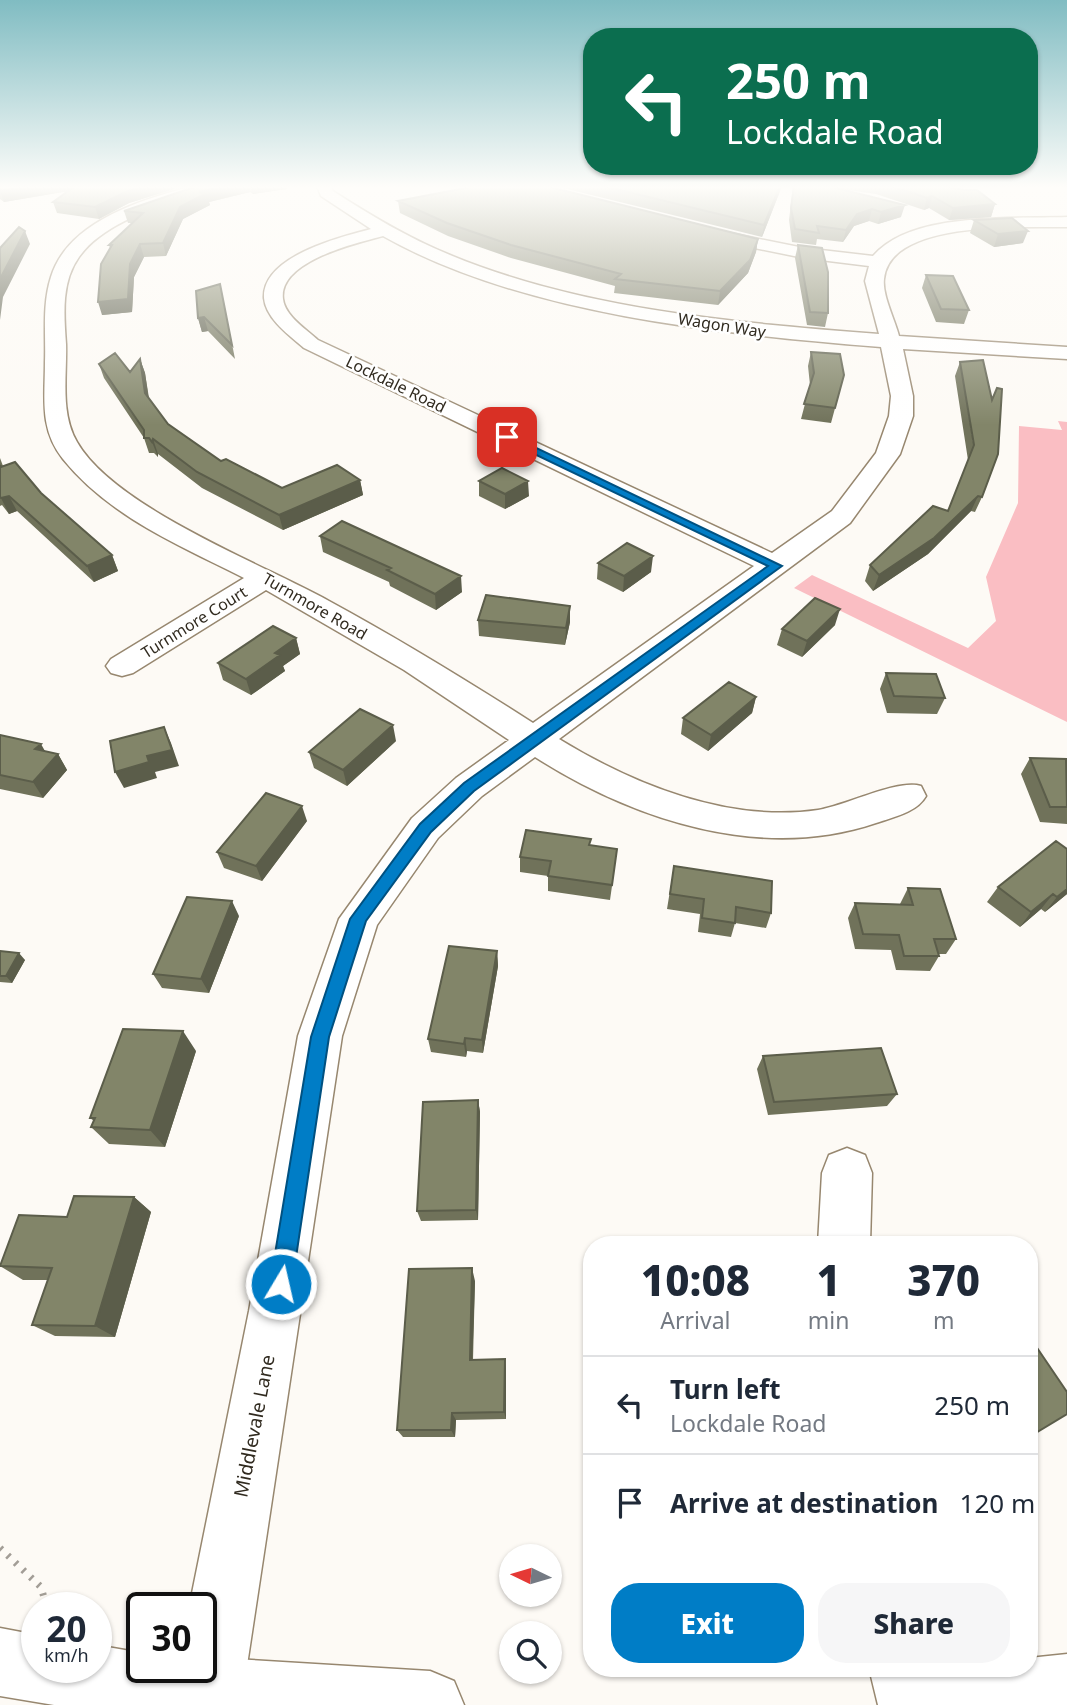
<!DOCTYPE html>
<html lang="en">
<head>
<meta charset="utf-8">
<style>
  :root { --surface:#fff; --page:#f6f6f7; --text:#1f2937; --muted:#747a83; --line:#e0e1e3; --accent:#007dc6 }
  body { margin:0; font-family:"Noto Sans",sans-serif; background:var(--page); color:var(--text); height:100vh; display:flex; flex-direction:column; font-size:26px; white-space:nowrap }
  * { box-sizing:border-box; margin:0 }
  p { font-size:23px; color:var(--muted) }
  .icon { flex:none; width:38px; height:38px; fill:none; stroke:currentColor; stroke-width:2; stroke-linecap:round; stroke-linejoin:round }
  .map { position:relative; flex:1; overflow:hidden }
  .side { position:absolute; left:583px; top:1236px; width:455px; height:441px; display:flex; flex-direction:column; background:var(--surface); border-radius:28px; box-shadow:0 2px 5px #0004 }
  .side>* { flex:none }
  .hud { position:absolute; left:583px; top:28px; width:455px; height:147px; border-radius:28px; box-shadow:0 2px 5px #0004; background:#0b6e4f; color:#fff; overflow:hidden }
  .needle { width:46px; rotate:275deg }
  .fabs { position:absolute; left:499px; top:1544px; display:grid; gap:14px }
  .fabs a { display:grid; place-items:center; width:63px; height:63px; border-radius:50%; background:var(--surface); box-shadow:0 2px 5px #0004; font-size:35px }
  .speed { position:absolute; left:21px; top:1592px; display:flex; gap:14px; font-size:35px; font-weight:700; text-align:center }
  .speed>* { display:grid; place-content:center; width:91px; height:91px; border-radius:50%; background:var(--surface); box-shadow:0 2px 5px #0004; line-height:1 }
  .speed small { font-size:18px; font-weight:400 }
  .speed .limit { border:4px solid #111; border-radius:10px; background:#fff; color:#111 }
  .pin { position:absolute; display:grid; place-items:center; width:60px; height:60px; color:#fff; margin:-30px; border-radius:14px; box-shadow:0 4px 10px #0006 }
  .me { position:absolute; width:77px; margin:-38px; rotate:9deg; stroke-linejoin:round; filter:drop-shadow(0 0 5px #0008) }
  .turn { display:flex; align-items:center; gap:24px; height:147px; padding:0 28px; font-size:32px }
  .turn .icon { width:91px; height:91px; stroke-width:2.5 }
  .turn b { display:block; font-size:49px; line-height:60px }
  .eta { display:flex; justify-content:space-evenly; align-items:center; height:119px; text-align:center }
  .eta b { font-size:42px; font-weight:800; line-height:49px }
  .action { display:flex; gap:14px; margin-top:auto; padding:14px 28px }
  .action a { flex:1; height:80px; border-radius:28px; background:var(--accent); color:#fff; font-size:28px; font-weight:800; line-height:80px; text-align:center }
  .action a+a { background:var(--page); color:var(--text) }
  ul { padding:0; list-style:none }
  li { display:flex; align-items:center; gap:21px; height:98px; padding:0 28px; border-top:2px solid var(--line) }
  li div { flex:1 }
  li b { display:block; font-size:26px }
  li em { font-style:normal }
  .map>svg:first-child { display:block }
  .green { fill:#fabec3 }
  .lines { fill:none; stroke-linecap:round; stroke-linejoin:round }
  .minor-casing { stroke:#97876f; stroke-width:3 }
  .major-casing { stroke:#97876f; stroke-width:3 }
  .path { stroke:#a29d96; stroke-width:7; stroke-dasharray:2.5 8; stroke-linecap:butt }
  .minor { fill:#fff; fill-rule:evenodd }
  .major { fill:#fff; fill-rule:evenodd }
  .wall { fill:#70725a }
  .shaded-wall { fill:#5b5d4a }
  .building { fill:#828569; stroke:#5b5d4a; stroke-width:2 }
  .route { fill:#007dc6; stroke:#005181; stroke-width:2 }
  .labels { text-anchor:middle; dominant-baseline:central; stroke-width:5; stroke-linejoin:round; paint-order:stroke }
  .far-street-label { font-size:16px; fill:#312b20; stroke:#fff }
  .street-label { font-size:19px; fill:#312b20; stroke:#fff }
</style>
</head>
<body>
<div class="map">
<svg width="1067" height="1705" viewBox="0 0 1067 1705">
  <rect width="100%" height="100%" fill="#fdfaf5"/>
  <path class="green" d="M1058,421L1067,422V722L794,588L812,575L968,648L996,621L986,577L1018,503L1019,426L1062,430Z"/>
  <g class="lines">
    <g class="minor-casing">
      <path id="minor" d="M193,186H218C209,194 190,196 178,200C145,211 100,227 79,257C61,282 64,315 66,344C67,376 60,413 77,442C114,507 262,564 329,601C399,639 466,680 533,723L754,566L304,348C290,336 266,319 264,298C262,256 341,237 371,229L321,196L317,186H331L333,191C370,215 408,238 450,255C583,310 736,323 879,334L865,281L869,266L804,258L705,238L697,233L705,228L804,248L873,256C911,211 1013,219 1067,217V227C1023,228 890,219 884,279C882,295 895,320 899,336L1067,347V359L903,349L913,396V416L900,454L850,523L559,739C634,785 729,823 818,810C848,805 897,779 921,786L926,796C917,812 894,817 876,823C761,862 634,820 535,757L482,796L438,838L377,925L342,1036L241,1705H173L179,1668H201V1608H189L249,1311L298,1036L339,919L412,818L456,778L509,740L404,670L266,590L133,673L122,676L111,673L106,666L111,659L244,578C179,545 110,517 63,459C39,429 45,398 45,362C46,334 42,305 51,277C68,221 143,199 193,186ZM383,236C523,315 723,334 881,347L891,396L889,416L876,453L832,511L772,553L318,340C306,329 285,316 283,299C278,261 357,243 383,236Z
        M847,1148L865,1155L872,1173L870,1244H818L822,1173L829,1155Z
        M869,1668H937L946,1705H878Z"/>
    </g>
    <g class="major-casing">
      <path id="major" d="M0,1628L37,1635V1668H96V1645L142,1653V1668H201V1657L430,1671L454,1681L464,1705H54L0,1696Z
        M1067,1654V1705H880L890,1681L914,1671L941,1668H1029V1658Z"/>
    </g>
    <path class="path" d="M0,1548L41,1587L47,1608"/>
    <use href="#minor" class="minor"/>
    <use href="#major" class="major"/>
  </g>
  <path class="wall" d="M0,186H184L129,203L99,219L57,213L53,202L67,191L4,202L0,199Z
    M197,186H286L287,189L253,194L250,192L209,202L210,205L183,219L166,256L144,257L134,277L132,312L102,315L110,248L109,245L133,223H128L124,211Z
    M555,186H782L762,237Z
    M793,186H944L995,204L991,217L949,220L929,208L924,210L876,194L840,189L901,217L878,224L869,221L854,226L843,242L817,239L816,245L792,242L789,220Z
    M398,201L758,239L756,252L748,273L718,305L614,293L615,286L511,258L448,236L400,213Z
    M974,220L1023,243L994,247L970,233Z
    M798,245L828,313L825,327L807,325L795,258Z
    M926,275L969,310L964,324L936,322L922,288Z
    M220,284L223,298L235,359L208,331L202,332L198,318Z
    M811,352L844,375L831,423L801,419L810,385L808,366Z
    M140,359L145,373L149,398L168,424L221,461L282,488L360,480L363,495L283,530L202,488L158,454V457L154,453H149L144,438L104,378L99,364L130,372Z
    M960,362L982,497L975,512L971,511L928,554L873,591L865,581L870,565L948,511L968,460L955,376Z
    M0,458L3,466L41,493L112,555L118,571L94,582L17,511L9,514L2,505L0,506Z
    M479,481L529,496L505,509L479,496Z
    M320,536L462,592L436,610L390,586L389,582L323,552Z
    M598,563L651,572L623,592L597,579Z
    M478,620L570,622L565,645L479,636Z
    M835,625L802,657L777,645L782,629Z
    M296,638L300,654L283,666L285,671L251,695L223,680L218,663Z
    M886,673L945,698L937,714L887,713L880,689Z
    M756,697L752,713L708,751L681,734L683,718Z
    M0,735L45,751L58,754L67,770L43,798L0,789Z
    M396,741L347,786L314,768L309,752Z
    M1030,758L1067,761V824L1040,822L1021,774Z
    M307,821L262,881L224,868L217,852Z
    M590,845L615,865L610,900L548,891V876L520,872V857Z
    M674,866L771,913L766,928L735,923L731,937L698,932L700,914L667,909Z
    M998,887L1067,894L1045,912L1041,909L1020,927L987,902Z
    M908,888L956,939L946,954H938L939,956L930,971L896,970L891,950L855,949L848,918L855,903L900,904Z
    M239,916L209,993L162,988L153,974Z
    M0,951L25,960L12,983L0,982Z
    M497,951L498,966L483,1053L467,1051L466,1057L431,1052L428,1039Z
    M196,1051L165,1147L109,1144L91,1127L94,1121L90,1118Z
    M763,1056L897,1094L887,1106L768,1115L757,1069Z
    M478,1100L480,1112L478,1220L421,1221L417,1211Z
    M134,1197L151,1212L115,1337L55,1336L32,1325L48,1280H23L0,1266L67,1217Z
    M475,1281L473,1360L505,1359L506,1369V1419L456,1420L455,1437H403L397,1430Z"/>
  <path class="shaded-wall" d="M28,186H93V187L4,202L0,191Z
    M144,186H184L129,203L99,219L95,207L126,192Z
    M225,186H248L250,192L209,202L210,205L183,219L166,256L163,243L180,207L199,192Z
    M251,186H286L287,189L253,194Z
    M780,186H782L762,237L764,225Z
    M932,196L929,208L924,210L927,198Z
    M995,204L991,217L949,220L953,208Z
    M905,205L901,217L878,224L881,212Z
    M872,209L869,221L854,226L843,242L846,230L857,214Z
    M25,231L30,244L3,297L0,320V279Z
    M1028,231L1023,243L994,247L998,234Z
    M758,239L756,252L748,273L718,305L720,291Z
    M140,244L144,257L134,277L132,312L102,315L98,302L130,264Z
    M204,317L208,331L202,332L198,318Z
    M140,359L145,373L150,408L145,393Z
    M153,439L158,454V457L152,442Z
    M360,480L363,495L283,530L279,515Z
    M528,481L529,496L505,509V494Z
    M9,496L17,511L9,514L1,498Z
    M978,496L971,511L928,554L873,591L879,575Z
    M112,555L118,571L94,582L87,566Z
    M653,556L651,572L623,592L624,576Z
    M461,576L462,592L436,610L435,594Z
    M570,606V622L565,645L566,628Z
    M840,609L835,625L802,657L807,641Z
    M296,638L300,654L283,666L285,671L251,695L246,679L275,653Z
    M756,697L752,713L708,751L711,735Z
    M393,725L396,741L347,786L343,770Z
    M164,727L171,743L179,766L155,772L157,778L124,788L115,772L147,756Z
    M41,744L50,760L35,749Z
    M58,754L67,770L43,798L33,782Z
    M302,806L307,821L262,881L256,866Z
    M1067,889V894L1045,912L1057,897Z
    M1053,894L1041,909L1020,927L1031,912Z
    M232,901L239,916L209,993L201,979Z
    M497,951L498,966L483,1053L482,1040Z
    M19,953L25,960L12,983L6,976Z
    M183,1031L196,1051L165,1147L150,1130Z
    M465,1038L467,1051L466,1057L464,1044Z
    M478,1100L480,1112L478,1220L476,1210Z
    M134,1197L151,1212L115,1337L95,1326Z
    M472,1268L475,1281L472,1369L470,1360Z
    M505,1359L506,1369V1419L504,1412Z
    M452,1413L456,1420L455,1437L451,1430Z"/>
  <path class="building" d="M0,186H28L0,191Z
    M75,186H144L126,192L95,207L53,202Z
    M197,186H225L199,192L207,193L180,207L163,243L140,244L130,264L128,299L98,302L101,264L112,245H109L143,213L124,211Z
    M476,186H546L758,239L750,260L720,291L615,279L621,274L511,245L447,223L398,201Z
    M603,186H780L764,225Z
    M794,186H828L905,205L881,212L872,209L857,214L846,230L817,226L819,233L795,229L791,208Z
    M891,186H944L965,190H977L995,204L953,208L932,196L927,198Z
    M1012,218L1028,231L998,234L974,220Z
    M19,227L25,231L0,279V248Z
    M798,245L822,248L828,272V313L810,312Z
    M926,275L953,276L969,310L941,309Z
    M220,284L232,345L204,317L198,318L196,291Z
    M811,352L840,354L844,375L835,408L804,404L814,373Z
    M115,353L130,372L140,359L145,393L168,424L221,461L226,459L282,488L337,465L360,480L279,515L197,472L153,439L152,442L149,438H144V430L99,364Z
    M983,360L992,400L997,388L1002,389L998,454L982,497L978,496L934,538L879,575L870,565L933,506L948,511L974,445L960,362Z
    M15,462L41,493L112,555L87,566L9,496L1,498L0,497V465L1,467Z
    M502,468L528,481L505,494L479,481Z
    M342,521L461,576L435,594L387,570L391,568L320,536Z
    M627,543L653,556L624,576L598,563Z
    M486,595L570,606L566,628L478,620Z
    M815,598L840,609L807,641L782,629Z
    M273,626L296,638L275,653L280,655L246,679L218,663Z
    M886,673L936,674L945,698L894,696Z
    M729,682L756,697L711,735L683,718Z
    M360,709L393,725L343,770L309,752Z
    M164,727L172,750L147,756L149,762L115,772L110,741Z
    M0,735L41,744L35,749L58,754L33,782L0,775Z
    M1030,758L1066,759L1067,807H1050Z
    M266,793L302,806L256,866L217,852Z
    M526,830L591,839L589,845L617,849L612,885L548,876L551,861L520,857Z
    M1056,841L1067,849V889L1057,897L1053,894L1031,912L998,887Z
    M674,866L772,881L771,913L736,907L735,923L702,918L704,899L670,894Z
    M908,888L940,889L956,939H934L939,956H904L899,935L863,934L855,903L913,905Z
    M187,897L232,901L201,979L153,974Z
    M449,946L497,951L482,1040L465,1038L464,1044L428,1039Z
    M0,951L19,953L6,976H0Z
    M123,1029L183,1031L150,1130L91,1127L95,1118H90Z
    M881,1048L897,1094L774,1102L763,1056Z
    M478,1100L476,1210L417,1211L423,1102Z
    M74,1196L134,1197L95,1326L32,1325L52,1268L0,1266L19,1215L67,1217Z
    M472,1268L470,1360L505,1359L504,1412L452,1413L451,1430H397L409,1269Z
    M1029,1336L1067,1392V1414L1029,1437Z"/>
  <linearGradient id="sky" x2="0" y2="1"><stop stop-color="#80bcc2"/><stop offset="0.44" stop-color="#fefdfa"/><stop offset="1" stop-color="#fefdfa" stop-opacity="0"/></linearGradient>
  <rect width="1067" height="425" fill="url(#sky)"/>
  <path class="route" d="M507,434L782,566L474,791L431,832L366,921L329,1037L292,1284L289,1292L281,1295L273,1292L270,1284L311,1037L350,919L420,824L464,783L768,566L503,439Z"/>
  <g class="labels">
    <g class="far-street-label">
      <text transform="translate(722 325) rotate(9)">Wagon Way</text>
      <text transform="translate(396 384) rotate(26)">Lockdale Road</text>
      <text transform="translate(315 606) rotate(30)">Turnmore Road</text>
      <text transform="translate(194 622) rotate(-32)">Turnmore Court</text>
    </g>
    <g class="street-label">
      <text transform="translate(254 1426) rotate(-79)">Middlevale Lane</text>
    </g>
  </g>
</svg>
<div class="fabs">
<a><svg class="needle" viewBox="-14 -14 28 28"><path d="M0-13l5 13h-10z" fill="#e53935"/><path d="M0 13l5-13h-10z" fill="#747a83"/></svg></a>
<a><svg class="icon" aria-label="search" viewBox="0 0 24 24"><circle cx="10" cy="10" r="6"/><path d="M15 15l6 6"/></svg></a>
</div>
<div class="speed"><div>20<small>km/h</small></div><div class="limit">30</div></div>
<div class="pin" style="left:507px;top:437px;background:#d93025"><svg class="icon" aria-label="arrive" viewBox="0 0 24 24"><path d="M6 21V4h12l-3 4 3 4H6"/></svg></div>
<svg class="me" style="left:281px;top:1284px" viewBox="-20 -20 40 40"><circle r="17" fill="#007dc6" stroke="#fff" stroke-width="3"/><path d="M0-11L8 9 0 5-8 9z" fill="#fff"/></svg>
<div class="hud">
<div class="turn"><svg class="icon" aria-label="left" viewBox="0 0 24 24"><path d="M17 20v-9H6M10 6l-5 5 5 5"/></svg><div><b>250 m</b>Lockdale Road</div></div>
</div>
<section class="side">
<div class="eta">
<div><b>10:08</b><p>Arrival</p></div>
<div><b>1</b><p>min</p></div>
<div><b>370</b><p>m</p></div>
</div>
<ul>
<li><svg class="icon" aria-label="left" viewBox="0 0 24 24"><path d="M17 20v-9H6M10 6l-5 5 5 5"/></svg><div><b>Turn left</b><p>Lockdale Road</p></div><em>250 m</em></li>
<li><svg class="icon" aria-label="arrive" viewBox="0 0 24 24"><path d="M6 21V4h12l-3 4 3 4H6"/></svg><div><b>Arrive at destination</b></div><em>120 m</em></li>
</ul>
<div class="action"><a>Exit</a><a>Share</a></div>
</section>
</div>
</body>
</html>
